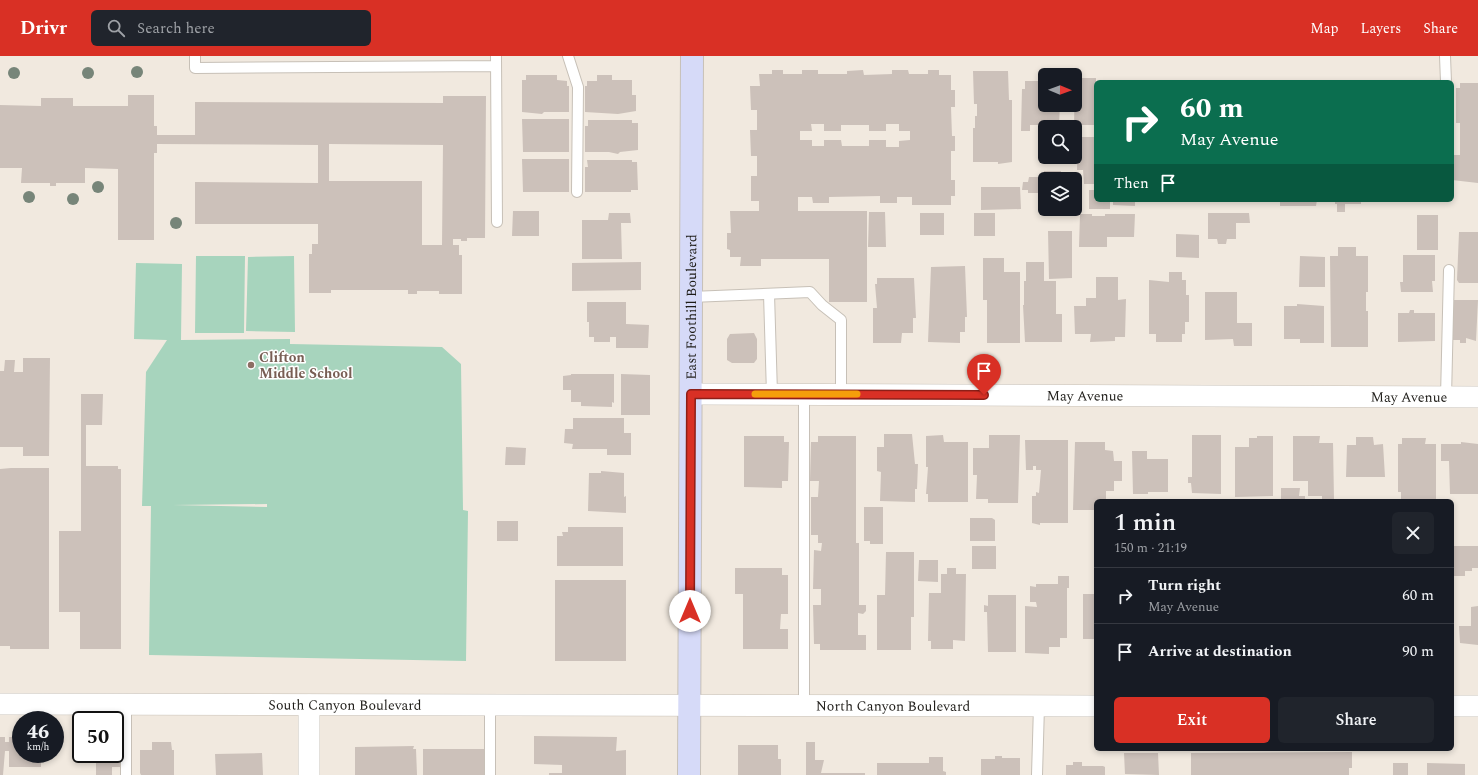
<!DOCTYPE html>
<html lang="en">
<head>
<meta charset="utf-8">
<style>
  :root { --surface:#171b24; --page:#20242c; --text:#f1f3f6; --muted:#9ea1a6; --line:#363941; --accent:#d93025 }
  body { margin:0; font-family:Spectral,serif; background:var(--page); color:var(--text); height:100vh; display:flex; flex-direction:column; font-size:15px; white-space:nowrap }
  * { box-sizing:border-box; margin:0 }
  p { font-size:13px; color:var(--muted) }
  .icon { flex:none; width:22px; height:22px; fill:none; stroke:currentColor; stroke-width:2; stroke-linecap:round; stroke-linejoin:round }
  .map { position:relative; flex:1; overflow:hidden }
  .side { position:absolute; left:1094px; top:443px; width:360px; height:252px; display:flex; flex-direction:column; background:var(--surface); border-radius:6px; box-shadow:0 2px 6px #0003 }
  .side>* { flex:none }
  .top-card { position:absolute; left:1094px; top:24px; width:360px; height:122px; border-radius:6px; box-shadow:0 2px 6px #0003; background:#0b6e4f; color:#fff; overflow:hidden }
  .needle { width:26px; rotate:91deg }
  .controls { position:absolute; left:1038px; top:12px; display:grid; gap:8px }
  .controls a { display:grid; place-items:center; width:44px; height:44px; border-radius:6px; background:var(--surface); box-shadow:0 2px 6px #0003; font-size:20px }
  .speed { position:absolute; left:12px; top:655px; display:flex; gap:8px; font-size:20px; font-weight:700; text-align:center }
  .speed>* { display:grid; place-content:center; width:52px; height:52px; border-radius:50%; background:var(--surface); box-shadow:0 2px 6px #0003; line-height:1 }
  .speed small { font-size:10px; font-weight:400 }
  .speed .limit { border:2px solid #111; border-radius:6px; background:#fff; color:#111 }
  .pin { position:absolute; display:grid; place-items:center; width:34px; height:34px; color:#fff; margin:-41px -17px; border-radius:50% 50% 50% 0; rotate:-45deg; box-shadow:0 0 4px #0007 }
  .pin .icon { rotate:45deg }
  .me { position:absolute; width:44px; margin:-22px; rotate:0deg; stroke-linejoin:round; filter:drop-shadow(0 0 3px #0008) }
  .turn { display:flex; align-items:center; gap:14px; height:84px; padding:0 20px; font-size:18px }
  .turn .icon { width:52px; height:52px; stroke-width:2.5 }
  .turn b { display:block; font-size:28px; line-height:34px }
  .then { display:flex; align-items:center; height:38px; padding:0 20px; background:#0003; gap:8px; font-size:15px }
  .round { display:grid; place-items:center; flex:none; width:42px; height:42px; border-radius:6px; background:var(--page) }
  .headline { display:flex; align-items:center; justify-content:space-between; height:68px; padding:0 20px }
  h1 { font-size:24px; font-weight:600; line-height:30px }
  .button { display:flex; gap:8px; margin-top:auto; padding:8px 20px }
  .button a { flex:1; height:46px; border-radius:6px; background:var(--accent); color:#fff; font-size:16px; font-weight:600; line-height:46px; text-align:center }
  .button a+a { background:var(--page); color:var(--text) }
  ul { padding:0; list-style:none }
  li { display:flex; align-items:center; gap:12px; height:56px; padding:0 20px; border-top:1px solid var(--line) }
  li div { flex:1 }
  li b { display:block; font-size:15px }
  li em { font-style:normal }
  header { display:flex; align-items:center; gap:24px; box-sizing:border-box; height:56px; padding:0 20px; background:var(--accent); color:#fff }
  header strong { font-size:19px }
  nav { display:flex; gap:22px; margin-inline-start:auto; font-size:14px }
  .search { width:280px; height:36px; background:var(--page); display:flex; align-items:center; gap:10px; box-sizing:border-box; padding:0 14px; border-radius:6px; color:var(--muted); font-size:15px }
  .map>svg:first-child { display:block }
  .green { fill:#a7d4bd; fill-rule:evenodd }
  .building { fill:#ccc1ba; fill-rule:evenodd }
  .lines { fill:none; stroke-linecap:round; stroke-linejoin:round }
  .service-casing { stroke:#c7c0b7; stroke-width:12 }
  .minor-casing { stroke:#c7c0b7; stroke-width:22 }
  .secondary-casing { stroke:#c7c0b7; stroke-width:24 }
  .service { stroke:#fff; stroke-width:10 }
  .minor { stroke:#fff; stroke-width:21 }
  .secondary { stroke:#d6daf8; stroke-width:22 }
  .tree { fill:#778579 }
  .route-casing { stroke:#8d1f18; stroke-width:10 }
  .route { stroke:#d93025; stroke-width:7 }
  .slow { stroke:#f59e0b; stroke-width:7 }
  .education-dot { fill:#8d6e63; stroke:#fff; stroke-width:1.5 }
  .labels { text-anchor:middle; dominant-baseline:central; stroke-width:3; stroke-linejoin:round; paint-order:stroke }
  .street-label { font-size:14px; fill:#1e1c18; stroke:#fff }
  .education-label { font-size:14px; font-weight:bold; fill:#785e54; stroke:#fff; text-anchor:start }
</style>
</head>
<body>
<header>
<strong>Drivr</strong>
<div class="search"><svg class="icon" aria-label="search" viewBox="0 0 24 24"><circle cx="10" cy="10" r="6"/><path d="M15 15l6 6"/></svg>Search here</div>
<nav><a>Map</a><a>Layers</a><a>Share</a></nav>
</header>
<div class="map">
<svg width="1478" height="719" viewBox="0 0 1478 719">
  <rect width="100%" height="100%" fill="#f1e9df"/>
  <path class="green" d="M196,200H245L244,277H195Z
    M294,200L295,276L246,275L248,201Z
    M136,207L182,208L181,284L290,283V288L442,291L461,308L463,454L468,455L466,605L149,599L151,450H142L146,316L167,284L134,283ZM267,448V451L173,449Z"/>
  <path class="building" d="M772,14H783V18H802V14H818V18H847V15L863,14L864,19L892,18V14H908L909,18H928V14H939V19H951V34H955V51H951L952,80H955V95H951V124H955V140H951V149H912V141H897V147H880V140L829,141V147H813L812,141H798V155H769H867V246H829V203H761V210H740L741,201H730V194L727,193V177H731L730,155H759V145H751V120H757V100H751L750,74H757V54H751L750,30H760L759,18H772ZM811,68H824V75H841V69H869V75H886V68H899V75H910V84L899,85V91H886V84H869V90H842L841,84H824V90H812V84H800V75H812Z
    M973,15H1008L1009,44H1012V106L998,108V106H973V72H975V60H977V48H974Z
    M526,19H557V24L567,25V30H569V56H544L542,58L522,56V24H526Z
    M597,19H612V24H632V39H636V55L618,58L585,56V30H587V25H597Z
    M1075,22H1096V69H1074Z
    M1025,25H1045V49H1060L1059,69H1030V75H1021L1022,33H1025Z
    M1460,27H1478V127L1452,124V99H1460V67H1456V32H1460Z
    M128,39H154V70H157V79H195V46L443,47V40H486L485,182H467V185H461V183H453V189H459V199H462V238H439V235H417V238H408V234H331V237H309V198H312V188H318V168H195V126L318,127V89L157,88V97H154V184H118V113L85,112V127H56V130H50V127H21L22,112H0V49L41,50V42H73V50H128ZM329,88L443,89L442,189H422V125H329Z
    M522,63H569V96H523Z
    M588,64H632V67H638V94L620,96L618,98L609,96H585V70H588Z
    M1078,81H1096V128H1084L1083,114H1077Z
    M522,103H569V136H523Z
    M587,104H632V106H637L638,134H631V136H585V111H588Z
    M1044,115H1061L1060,123H1045V137H1028V134H1022L1023,126H1028L1029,121H1044Z
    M981,131H1020L1021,153L981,154Z
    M1089,134H1096V144H1110V153H1089Z
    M1113,144H1135V150L1113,149Z
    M1280,144H1317L1316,150H1280Z
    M1335,144H1361V148H1345V156H1337V148H1335Z
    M513,155H539V180H512Z
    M869,156H885L886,191H868Z
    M609,157H630L631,167H621L622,203H582V164H608Z
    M920,157H944V179H920Z
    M974,157H995V180H974Z
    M1208,157H1249L1250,167H1236V183H1227L1226,188H1218L1217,183H1208Z
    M1080,158H1092V160H1105V158H1135L1134,181H1107V191H1079Z
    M1417,159H1438V194H1417Z
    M1048,175H1072V222L1049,223Z
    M1459,176H1478V227H1459L1457,224Z
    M1176,178L1199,179V202L1176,201Z
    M1338,191H1356V200H1368V236H1366V255H1368V291H1331L1330,200H1338Z
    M1403,199H1435V225H1432L1433,236H1401L1400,226H1403Z
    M1300,200L1325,201V231H1299Z
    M983,202H1004V216H1020V287H987V244H983Z
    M641,206V234L572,235V207Z
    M1026,206H1044V225H1056V258H1062V286H1025L1023,249H1024V225H1026Z
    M965,210L967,261H965V276H960V287L928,286L931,211Z
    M1169,216H1182V224H1186V239H1189V266H1185V278H1182V286H1156V278H1149V224L1169,226Z
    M1096,221H1118V244L1126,243L1125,281H1115V285L1090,286L1091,278H1075L1074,250H1086V242H1096Z
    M877,222H914L916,262H913V277H902L901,287H873V252H877L875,228H877Z
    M1205,236H1237V267H1252V290H1234L1233,283L1205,284Z
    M1451,244H1478L1476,285L1466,282V287H1460V284H1451Z
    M587,246H626V268L649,269L648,292H616V281H610V286H594V281H589V266H587Z
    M1297,248L1324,250V287H1300V283H1284V250H1297Z
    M1410,254H1414V257H1435V285L1398,286V257H1409Z
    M754,277L757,283V303L754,307H732L727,304V283L730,278Z
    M23,302H50L49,400H23V391H0V315H4L5,304H15L14,316H23Z
    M571,318H614V347L612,346V351L581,350V346H571V334H563V320L571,319Z
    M621,318L650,319V359H621Z
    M81,338H103L102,369H86V410H118V413H121V593H80V556H59V475H81Z
    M573,362H624V377H631V399H607V393H572L573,388L564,387L565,373H573Z
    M884,378H912L915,408H918L917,433H915V446L880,445L881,416L877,415V391H884Z
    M943,379L944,386H968V446H928V438H926L928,411H926V380Z
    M989,379H1020L1018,447H988V443H976L977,419H973V392H989Z
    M1192,379H1221V438L1192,437L1191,427H1188V421H1192Z
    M744,380H784V386H789L788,425H782V432L744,431Z
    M818,380H856V487H859V549H866V555L863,558L858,557V579H866V594H820V588H814L813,549H821V533H813L814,494L821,495L822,487H818V479H811V441H818L819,425H810L811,386H818Z
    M1257,380H1273V440L1235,441V391H1249V382H1257Z
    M1293,380H1320L1319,387H1333L1334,444H1322V440H1308V425H1293Z
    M1356,381H1373L1374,389L1383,388L1385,421H1346L1347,389H1356Z
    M1402,382H1426L1425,388H1436V444L1401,445V436H1398V388H1402Z
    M1025,384H1068V467H1040V469L1032,467V440H1036V436L1039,437L1041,414H1036V410H1033V414H1026Z
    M1075,386H1105V394L1113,395L1114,405H1122V425H1114V435H1106V445H1096V454H1073Z
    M1461,386L1478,388V438H1450L1449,405H1441V388H1461Z
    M506,391L526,392L525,409H505Z
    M1132,395H1147V403H1168V436H1148V438H1133Z
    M11,412H49V593H10V590H0V413Z
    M601,415L624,417V441L626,440V457L588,455L589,417H601Z
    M1281,432H1300L1299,440H1305V445H1281Z
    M864,451H883V488H870V485H864Z
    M970,462H992L995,464V485H970Z
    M497,465H518V485H497Z
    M568,471H623V510H557V480H563L562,476H568Z
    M972,490H996V513H972Z
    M1452,490H1478V512H1472V515H1465V520H1452Z
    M886,496H914V561H911V594H877V539H885Z
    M919,504H938V526L918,525Z
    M735,512H782V519H788V558H781L780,573H788V593H743V538H735Z
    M947,512H956V518H966L965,585L953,584V593H931V585H928L929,537H941V518H947Z
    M1058,520H1069V532H1067V582H1060V591H1049V598L1025,597V550L1037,551L1036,546H1030V530L1036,531V528H1058Z
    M555,524H626V605H555Z
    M1083,538H1096V583H1083Z
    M988,539H1016V596H988L987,556H984V549L988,550Z
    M1478,550V589L1460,587L1459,570H1471V551Z
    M534,680L617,681L616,695L626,694V719H549V717H562V709L534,708Z
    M0,681H5V686H9V681H21V698H41V711H9V695H5L3,719H0Z
    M152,686H171L172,694H174V719H141L140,717V694H152Z
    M806,686H815V704H824L821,717H865V719H806Z
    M115,687H121V711H112V719H96V698H115Z
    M738,689H778V703H781V719H738Z
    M414,690L413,693H416L417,719H355V691Z
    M423,693H488V719H423Z
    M1352,696V712H1349V719H1191V697Z
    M262,697L263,719H216L215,698Z
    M1124,697H1158L1159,719L1125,718Z
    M995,700H1002V702H1020V719H981V703H995Z
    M929,701H943V715L946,716V719H877V707H929Z
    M1073,706H1082V710H1103L1105,711V719H1066V709H1073Z
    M1393,707H1408V719H1393Z
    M1427,707L1465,708V719H1427Z"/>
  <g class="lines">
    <g class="service-casing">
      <path id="service" d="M195,0V12L496,10
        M496,0L497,166
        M568,0L578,31L577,136
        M1445,0L1446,26
        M769,238L772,338
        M691,241L810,236L822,249L841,264V338
        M804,338V649
        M1446,341L1449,214
        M126,648V719
        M490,649V719
        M1037,719L1039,650"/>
    </g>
    <g class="minor-casing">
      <g id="minor">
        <path id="s1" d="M691,338L1478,341"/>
        <path id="s2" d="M0,648L1096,650"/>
        <path d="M309,649V719"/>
        <path d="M1452,650H1478"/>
      </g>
    </g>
    <g class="secondary-casing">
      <g id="secondary">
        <path id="s3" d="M689,719L692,0"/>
      </g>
    </g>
    <use href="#service" class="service"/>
    <use href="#minor" class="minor"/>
    <use href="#secondary" class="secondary"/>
  </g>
  <g class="tree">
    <circle cx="137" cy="16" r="6"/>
    <circle cx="14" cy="17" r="6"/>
    <circle cx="88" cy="17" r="6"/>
    <circle cx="98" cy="131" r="6"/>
    <circle cx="29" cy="141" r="6"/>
    <circle cx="73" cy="143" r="6"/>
    <circle cx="176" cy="167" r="6"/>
  </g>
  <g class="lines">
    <g class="route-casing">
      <path id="route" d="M690,555L691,338L984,339"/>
    </g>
    <use href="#route" class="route"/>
    <path class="slow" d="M755,338H857"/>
  </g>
  <circle class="education-dot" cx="251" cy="309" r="4"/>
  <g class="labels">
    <g class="street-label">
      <text stroke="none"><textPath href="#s3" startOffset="468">East Foothill Boulevard</textPath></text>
      <text stroke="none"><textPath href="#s1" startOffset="394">May Avenue</textPath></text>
      <text stroke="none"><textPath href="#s1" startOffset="718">May Avenue</textPath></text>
      <text stroke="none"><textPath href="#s2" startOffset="345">South Canyon Boulevard</textPath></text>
      <text stroke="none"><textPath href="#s2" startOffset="893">North Canyon Boulevard</textPath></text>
    </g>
    <g class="education-label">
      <text x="259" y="301">Clifton<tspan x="259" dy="16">Middle School</tspan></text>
    </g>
  </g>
</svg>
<div class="controls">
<a><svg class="needle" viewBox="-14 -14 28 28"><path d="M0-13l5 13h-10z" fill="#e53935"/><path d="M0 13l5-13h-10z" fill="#9ea1a6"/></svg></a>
<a><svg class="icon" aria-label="search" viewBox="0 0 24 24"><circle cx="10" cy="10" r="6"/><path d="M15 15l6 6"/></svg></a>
<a><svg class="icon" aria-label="layers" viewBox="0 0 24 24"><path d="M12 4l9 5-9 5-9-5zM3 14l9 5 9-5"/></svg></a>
</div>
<div class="speed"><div>46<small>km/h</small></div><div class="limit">50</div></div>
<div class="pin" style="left:984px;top:339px;background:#d93025"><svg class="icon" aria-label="arrive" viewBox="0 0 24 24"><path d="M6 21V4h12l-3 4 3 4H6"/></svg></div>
<svg class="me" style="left:690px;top:555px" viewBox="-20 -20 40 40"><circle r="19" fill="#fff"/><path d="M0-13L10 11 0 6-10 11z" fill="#d93025"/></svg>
<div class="top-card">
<div class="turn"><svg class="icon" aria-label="right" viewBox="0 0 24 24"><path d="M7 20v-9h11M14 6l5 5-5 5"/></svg><div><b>60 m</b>May Avenue</div></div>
<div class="then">Then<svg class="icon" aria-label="arrive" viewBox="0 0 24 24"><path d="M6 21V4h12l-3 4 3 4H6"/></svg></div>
</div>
<section class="side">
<div class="headline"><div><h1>1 min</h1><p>150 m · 21:19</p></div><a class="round"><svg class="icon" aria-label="close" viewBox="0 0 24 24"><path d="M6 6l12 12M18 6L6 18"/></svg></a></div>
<ul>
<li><svg class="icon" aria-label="right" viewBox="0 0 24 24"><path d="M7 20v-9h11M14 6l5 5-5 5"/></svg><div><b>Turn right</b><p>May Avenue</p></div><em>60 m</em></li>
<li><svg class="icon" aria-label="arrive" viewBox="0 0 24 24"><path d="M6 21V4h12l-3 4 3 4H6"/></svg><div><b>Arrive at destination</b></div><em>90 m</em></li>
</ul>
<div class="button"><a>Exit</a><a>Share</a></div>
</section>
</div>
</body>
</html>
